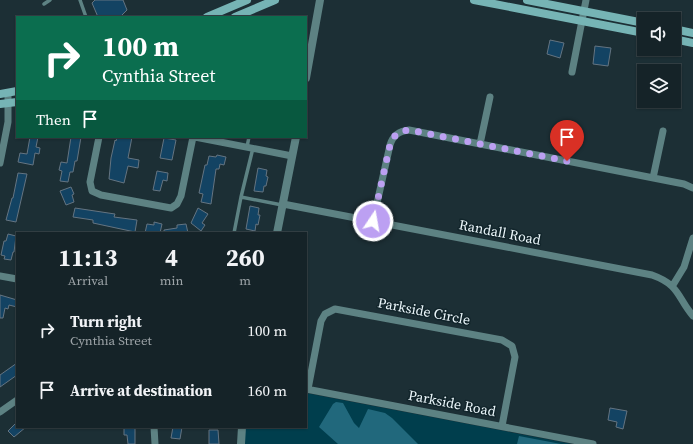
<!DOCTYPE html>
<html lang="en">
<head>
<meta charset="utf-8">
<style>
  :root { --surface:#152328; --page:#222f34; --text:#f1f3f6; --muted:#9da4a8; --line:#344045 }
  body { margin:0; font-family:"Source Serif 4",serif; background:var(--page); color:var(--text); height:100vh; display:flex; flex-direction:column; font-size:15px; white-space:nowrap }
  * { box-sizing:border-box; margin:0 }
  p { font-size:13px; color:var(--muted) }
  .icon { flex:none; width:22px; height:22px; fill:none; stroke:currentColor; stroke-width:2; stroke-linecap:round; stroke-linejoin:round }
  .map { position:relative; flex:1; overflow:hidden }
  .sheet { position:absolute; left:16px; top:232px; width:291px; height:196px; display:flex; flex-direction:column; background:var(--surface); border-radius:0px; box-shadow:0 1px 3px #0004,0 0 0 1px var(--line) }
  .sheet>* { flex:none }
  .top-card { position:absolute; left:16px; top:16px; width:291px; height:122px; border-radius:0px; box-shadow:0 1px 3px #0004,0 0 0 1px var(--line); background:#0b6e4f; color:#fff; overflow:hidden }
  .fabs { position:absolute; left:637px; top:12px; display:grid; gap:8px }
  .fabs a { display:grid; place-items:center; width:44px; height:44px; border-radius:0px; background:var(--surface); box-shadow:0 1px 3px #0004,0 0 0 1px var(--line); font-size:20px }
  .pin { position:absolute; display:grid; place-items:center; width:34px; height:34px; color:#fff; margin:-41px -17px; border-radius:50% 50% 50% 0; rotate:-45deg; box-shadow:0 0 4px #0007 }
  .pin .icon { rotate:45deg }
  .me { position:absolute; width:44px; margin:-22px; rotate:12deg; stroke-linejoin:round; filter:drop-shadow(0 0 3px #0008) }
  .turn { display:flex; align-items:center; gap:14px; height:84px; padding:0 20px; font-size:18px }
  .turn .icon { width:52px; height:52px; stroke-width:2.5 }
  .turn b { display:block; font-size:28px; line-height:34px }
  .then { display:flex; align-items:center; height:38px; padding:0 20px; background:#0003; gap:8px; font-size:15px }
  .eta { display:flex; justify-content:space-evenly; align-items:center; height:68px; text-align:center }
  .eta b { font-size:24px; font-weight:700; line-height:28px }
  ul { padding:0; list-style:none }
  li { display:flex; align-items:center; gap:12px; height:60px; padding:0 20px }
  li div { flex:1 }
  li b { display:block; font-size:15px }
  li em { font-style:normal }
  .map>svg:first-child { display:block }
  .green { fill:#003e4d }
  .forest { fill:#21687c }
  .building { fill:#134363; stroke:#647481 }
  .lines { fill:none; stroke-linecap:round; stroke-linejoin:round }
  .service { stroke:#5d8283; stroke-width:3.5 }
  .minor { stroke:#5d8283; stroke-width:7 }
  .tertiary { stroke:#5d8283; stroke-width:8 }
  .secondary { stroke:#76b4b5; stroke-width:8 }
  .route { stroke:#bca0f2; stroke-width:7; stroke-dasharray:0 12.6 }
  .labels { text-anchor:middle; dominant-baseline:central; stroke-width:3; stroke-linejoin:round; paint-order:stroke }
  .street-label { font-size:14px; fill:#ebf6fa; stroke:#12252b }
</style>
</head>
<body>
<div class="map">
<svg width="693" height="444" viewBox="0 0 693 444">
  <rect width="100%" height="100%" fill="#1c2f35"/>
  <path class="green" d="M306,393L572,444H245V427H306Z"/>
  <path class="forest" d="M336,402L343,403L354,423L359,428L368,409L385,413L392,418L418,444H338L319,427L333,404Z
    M519,436L561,444H517Z"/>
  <path class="building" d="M95,0H123L127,10L120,17H98L92,3Z
    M550,40L564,43L560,58L547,54Z
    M595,46L611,48L608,66L593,64Z
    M30,137H38L36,147L40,148L39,154L35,153L33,165L18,162L20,153L27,154Z
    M71,137H81L77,161H75L73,172H70L68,182L60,181L62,171L59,170L61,162L67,163Z
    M117,137H132L128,158L139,160L138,168L128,166L124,183L109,179L111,158L115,140L116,141Z
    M164,138L176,140L172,160L160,158Z
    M217,155L226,157L224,165L220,164L219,169H216L211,204L201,202L203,194L199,193L205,165H207L209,156L216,157Z
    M258,168L267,170L266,176L268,177L266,186H264L263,192L254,191Z
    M157,171L168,173L167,181L163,180L160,191L153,190Z
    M18,173L27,174L16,222L6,220L12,198H13Z
    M71,187L74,194L72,195L74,202L66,205L60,191Z
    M250,206L259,208L258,215H260L258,225L256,224L255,231L246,229Z
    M75,208L115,214L114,217L137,220L135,232L93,223V220L73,217Z
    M198,208L208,214L202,223L205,225L201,231L191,223Z
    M154,222L162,224L160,233H145L147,224L154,225Z
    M186,224L188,233H164V230L177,228V225Z
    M8,234L16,236L14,252H13L11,260L4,259L5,256L1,255L4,241H6Z
    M0,295L17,300V307L9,305L8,309L5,308L3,318H0Z
    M17,363V375L0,387V375Z
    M610,408L627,411L623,429L616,427L617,422L608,420Z
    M17,422V427H26L14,437L8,431Z
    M124,427H135V444H128L127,435H124Z
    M173,427H182L180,439L171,438Z
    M209,430H218L219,444H209Z"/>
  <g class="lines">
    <path class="service" d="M80,0L86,17
      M44,4L50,0
      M247,147L249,137
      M241,197L282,205
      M234,233L241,197L253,148"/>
    <path class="minor" d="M572,72L586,0
      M99,137L90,182L92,191L101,195L171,208L177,204L181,196L193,137
      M195,137L292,156
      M480,144L490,97
      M0,163L8,122V93
      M653,178L663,131
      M283,204L652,275C680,285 677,297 693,316
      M373,221L390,145C393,135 399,131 409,130L684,184L693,188
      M0,276L17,279
      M673,285L684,267L693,238
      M306,389L593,444
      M308,389L321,321L325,314L335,309L502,340L512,346L515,357L502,426
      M0,412L17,400
      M154,427L155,444"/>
    <path class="tertiary" d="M306,78L320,0
      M277,233L296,137
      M241,444L242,427"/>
    <path class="secondary" d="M474,0L644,33
      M527,0L644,23
      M207,17L247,0
      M235,17L275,0
      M674,29L693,33
      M674,39L693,43
      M0,94L17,91
      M0,104L17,102"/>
  </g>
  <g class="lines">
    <path class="route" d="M373,221L390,145C393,135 399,131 409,130L567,161"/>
  </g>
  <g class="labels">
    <g class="street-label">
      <text transform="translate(500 232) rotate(11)">Randall Road</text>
      <text transform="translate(424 311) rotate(11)">Parkside Circle</text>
      <text transform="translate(452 403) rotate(11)">Parkside Road</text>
    </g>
  </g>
</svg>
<div class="fabs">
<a><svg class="icon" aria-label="sound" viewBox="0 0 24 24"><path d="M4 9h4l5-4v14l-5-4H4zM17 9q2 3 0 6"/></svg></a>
<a><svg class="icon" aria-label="layers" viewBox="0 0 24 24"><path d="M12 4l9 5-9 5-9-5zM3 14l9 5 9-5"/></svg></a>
</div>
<div class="pin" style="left:567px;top:161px;background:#d93025"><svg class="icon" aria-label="arrive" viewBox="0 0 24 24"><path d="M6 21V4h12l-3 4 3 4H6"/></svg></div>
<svg class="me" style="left:373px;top:221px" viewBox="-20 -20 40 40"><circle r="17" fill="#bca0f2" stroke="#fff" stroke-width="3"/><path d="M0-11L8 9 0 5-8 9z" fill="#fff"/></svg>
<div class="top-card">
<div class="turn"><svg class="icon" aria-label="right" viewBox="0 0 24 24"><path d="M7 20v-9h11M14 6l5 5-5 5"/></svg><div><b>100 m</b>Cynthia Street</div></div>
<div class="then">Then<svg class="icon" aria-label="arrive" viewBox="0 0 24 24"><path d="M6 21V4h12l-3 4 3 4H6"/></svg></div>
</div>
<section class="sheet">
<div class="eta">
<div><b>11:13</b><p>Arrival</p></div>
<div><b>4</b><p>min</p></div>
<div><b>260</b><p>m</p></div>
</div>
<ul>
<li><svg class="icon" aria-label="right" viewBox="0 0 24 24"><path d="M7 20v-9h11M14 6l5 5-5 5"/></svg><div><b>Turn right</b><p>Cynthia Street</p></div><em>100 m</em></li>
<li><svg class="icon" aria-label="arrive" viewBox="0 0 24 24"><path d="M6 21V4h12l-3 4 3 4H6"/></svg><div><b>Arrive at destination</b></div><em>160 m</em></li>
</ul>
</section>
</div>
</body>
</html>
